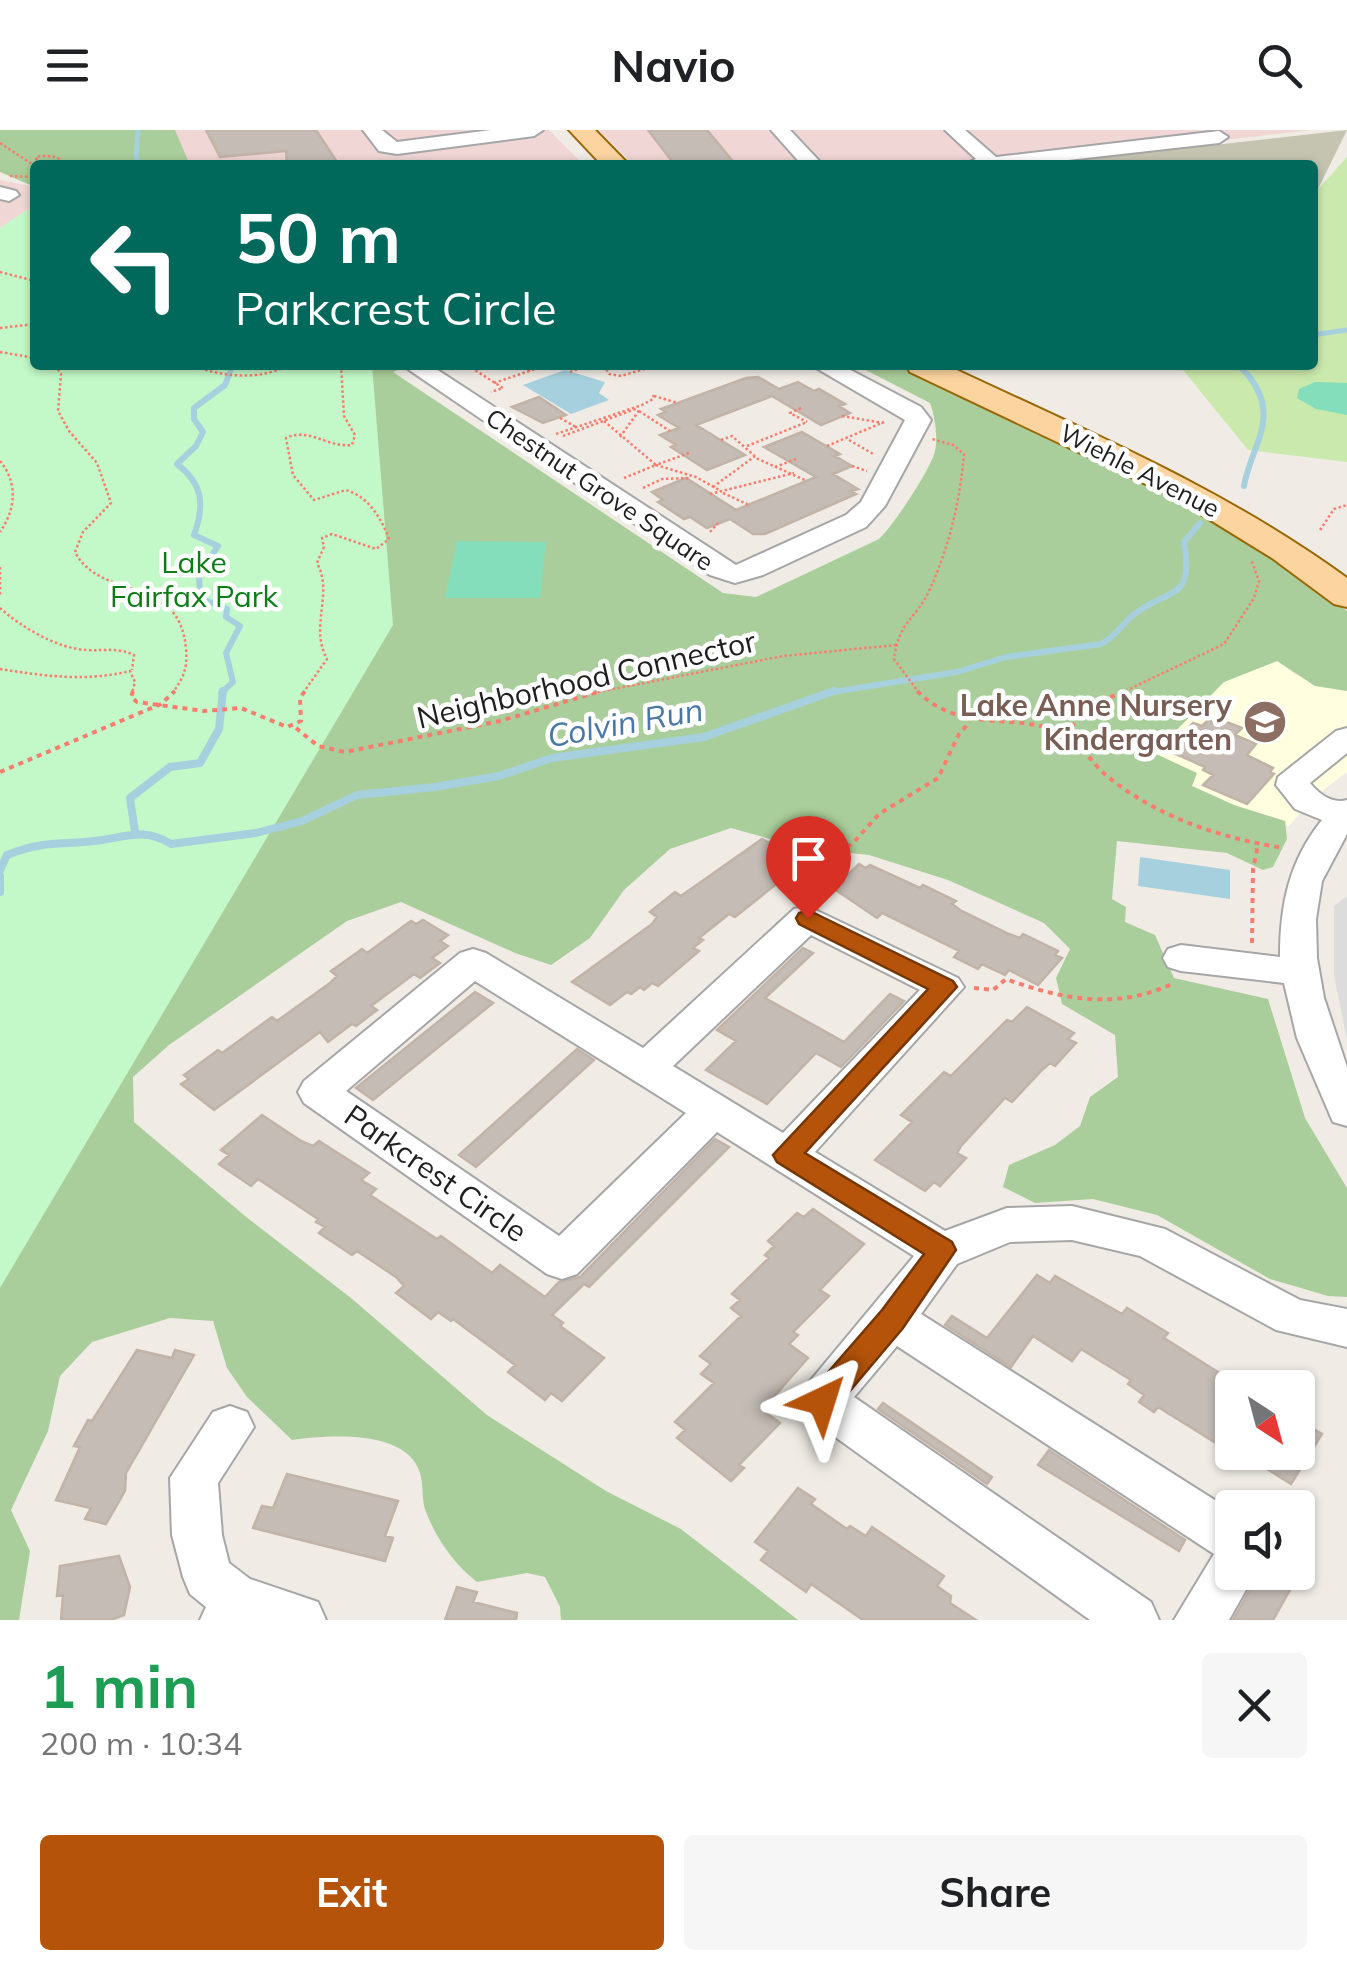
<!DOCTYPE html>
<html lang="en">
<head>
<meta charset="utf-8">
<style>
  :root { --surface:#fff; --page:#f6f6f6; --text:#202124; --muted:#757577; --accent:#b45309 }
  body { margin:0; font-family:Mulish,sans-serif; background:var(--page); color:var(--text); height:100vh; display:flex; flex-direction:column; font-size:38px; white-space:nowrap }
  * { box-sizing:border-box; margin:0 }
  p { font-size:32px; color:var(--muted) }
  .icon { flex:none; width:55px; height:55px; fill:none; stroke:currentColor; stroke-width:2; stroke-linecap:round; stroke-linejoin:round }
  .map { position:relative; height:1490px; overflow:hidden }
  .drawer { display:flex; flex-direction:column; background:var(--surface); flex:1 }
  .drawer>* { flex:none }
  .top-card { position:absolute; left:30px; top:30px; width:1288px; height:210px; border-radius:10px; box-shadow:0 2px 8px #0004; background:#00695c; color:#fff; overflow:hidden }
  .needle { width:65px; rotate:144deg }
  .controls { position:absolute; left:1215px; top:1240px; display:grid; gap:20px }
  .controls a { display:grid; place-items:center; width:100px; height:100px; border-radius:10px; background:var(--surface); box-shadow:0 2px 8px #0004; font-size:50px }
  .pin { position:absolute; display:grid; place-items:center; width:85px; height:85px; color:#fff; margin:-102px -42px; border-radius:50% 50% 50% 0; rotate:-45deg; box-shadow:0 0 10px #0007 }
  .pin .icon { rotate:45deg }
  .me { position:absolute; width:110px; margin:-55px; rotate:41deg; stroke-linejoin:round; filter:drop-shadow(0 0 8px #0008) }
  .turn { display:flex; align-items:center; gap:35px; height:210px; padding:0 40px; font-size:45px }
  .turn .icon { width:130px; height:130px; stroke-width:2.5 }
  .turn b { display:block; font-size:70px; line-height:85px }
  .round { display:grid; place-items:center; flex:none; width:105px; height:105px; border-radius:10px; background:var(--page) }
  .summary { display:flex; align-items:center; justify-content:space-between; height:170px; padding:0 40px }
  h1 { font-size:60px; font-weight:700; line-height:75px; color:#1e9e55 }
  .primary-button { display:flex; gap:20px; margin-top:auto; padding:20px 40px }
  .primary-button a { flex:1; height:115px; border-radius:10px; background:var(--accent); color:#fff; font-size:40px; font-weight:700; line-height:115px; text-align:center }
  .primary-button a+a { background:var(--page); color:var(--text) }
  header { display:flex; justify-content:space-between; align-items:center; height:130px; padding:0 40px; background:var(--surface); font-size:45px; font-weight:700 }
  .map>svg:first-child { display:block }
  .residential { fill:#dddcdc }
  .commercial { fill:#f0d6d5 }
  .education { fill:#ffffdf }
  .construction { fill:#c4c4b1 }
  .grass { fill:#cae9ac }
  .forest { fill:#aace9b }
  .park { fill:#c3f9c8 }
  .pitch { fill:#84debc }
  .water { fill:#a6d0dd }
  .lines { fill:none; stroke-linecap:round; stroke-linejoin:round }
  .stream-far2 { stroke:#a6d0dd; stroke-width:5 }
  .stream-far1 { stroke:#a6d0dd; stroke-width:6 }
  .stream { stroke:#a6d0dd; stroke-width:8 }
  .building { fill:#c4bcb5; stroke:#c1b3a8; stroke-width:2.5 }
  .minor-casing { stroke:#a6a6a6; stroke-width:4 }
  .major-casing { stroke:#986702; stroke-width:4 }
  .path-far1 { stroke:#f87d6e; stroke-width:2.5; stroke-dasharray:2.5 2.5; stroke-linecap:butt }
  .path { stroke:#f87d6e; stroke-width:4; stroke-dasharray:5 5; stroke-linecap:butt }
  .minor { fill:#fff; fill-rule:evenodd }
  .major { fill:#fbd49f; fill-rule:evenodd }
  .route { fill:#b45309; stroke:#753606; stroke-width:2.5 }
  .labels { text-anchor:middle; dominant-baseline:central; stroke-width:9; stroke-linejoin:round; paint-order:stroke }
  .far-street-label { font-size:25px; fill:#1f1f1f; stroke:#fff }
  .park-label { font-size:30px; fill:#0d7d17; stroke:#fff }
  .street-label { font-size:30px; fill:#1f1f1f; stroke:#fff }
  .education-label { font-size:30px; font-weight:bold; fill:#785e54; stroke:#fff; text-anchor:end }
  .water-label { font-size:32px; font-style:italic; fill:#4978a6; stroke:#fff }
</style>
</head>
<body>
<header><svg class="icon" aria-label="menu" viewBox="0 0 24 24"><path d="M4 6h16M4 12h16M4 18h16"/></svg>Navio<svg class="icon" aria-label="search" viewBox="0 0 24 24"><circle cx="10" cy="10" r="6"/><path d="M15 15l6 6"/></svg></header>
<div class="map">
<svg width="1347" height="1490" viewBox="0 0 1347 1490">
  <rect width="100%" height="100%" fill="#f0ece5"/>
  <path class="residential" d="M1347,766V910L1334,845V776Z"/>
  <path class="commercial" d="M134,0H549L584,35H134Z
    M599,0H1310L1011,35H633Z
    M0,50L35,57V75L0,98Z"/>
  <path class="education" d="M1278,531L1296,545L1347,561V642L1314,667L1288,697L1285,691L1234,675L1191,655L1196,643L1153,623L1224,552Z"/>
  <path class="construction" d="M1347,0L1318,59L1313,63L1312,35H1036Z"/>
  <path class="grass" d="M1347,27V332L1248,320L1179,235H1312L1313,65Z"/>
  <path class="forest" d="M0,0H175L190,35H35V57L0,42Z
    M0,99L35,235H399L402,238L393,242L723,463L756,467L879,409C893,396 931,339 935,321C938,308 935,286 930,273L856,235H904L1103,327L1244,406L1347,481V561L1315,556L1277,531L1224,552L1154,623L1197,643L1192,656L1234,675L1285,691L1287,709L1273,737L1263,740L1227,723L1117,711L1112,769L1126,777L1125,792L1155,805L1174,848L1268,869L1305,988L1347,1058V1167L1328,1166L1270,1149L1157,1085L1093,1069L1035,1073L1003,1057L1009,1035L1055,1015L1080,996L1090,967L1118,947L1115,905L1062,874L1056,848L1070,819L1044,793L948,750L869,725L802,718L731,698L670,719L624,760L590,808L551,835L515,823L401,772L347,791L169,915L133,947L134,992L245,1086L351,1168L487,1285L606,1361L681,1399L798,1490H561L560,1477L545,1447L527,1443L477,1452C454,1434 437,1410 426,1382C421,1370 424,1356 420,1343C407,1299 328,1305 292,1310L247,1267L227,1238L213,1191L170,1188L92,1212L60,1246L48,1301L11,1380L30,1421L19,1490H0Z"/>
  <path class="park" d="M35,75V235H372L393,495L0,1158V98Z"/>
  <path class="pitch" d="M1315,252L1347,253V285L1316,279L1297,268L1299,259Z
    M457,411L546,412L540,468H445Z"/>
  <path class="water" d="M565,240L605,252L599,263L609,270L571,284L523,255Z
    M1140,727L1230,740V769L1138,756Z"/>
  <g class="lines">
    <path class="stream-far2" d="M138,0L136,26L140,35
      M1312,205L1347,200
      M1237,235L1250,247
      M228,247L233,235"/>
    <path class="stream-far1" d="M1244,356C1251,315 1282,287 1248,245
      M221,563L233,552L226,523L240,496L226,487L227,479L200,468L199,445L218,416L194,405C205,375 203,354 177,334L196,316L203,302L194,289V278L225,255L229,245
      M827,563L957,542L1006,527L1101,514C1115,507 1120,497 1131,487C1167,456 1195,474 1184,412L1200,393"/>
    <path class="stream" d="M135,702L130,668L170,637L200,633L219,599L223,561
      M0,740L7,725C47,709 63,716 102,710C128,706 146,698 171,714L256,703L302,691L357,665L435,657L499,646L552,628L704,607L834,561
      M0,746V762"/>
  </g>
  <path class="building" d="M206,0H316L339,35H287L286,21L220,27Z
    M648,0H707L736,35H675Z
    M758,247L779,259L798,252L814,261L819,259L845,274L839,276L850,283L821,295L772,266L696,295L745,325L707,340L671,317L676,315L660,305L679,298L658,285L666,282L661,279L746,248Z
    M539,267L566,285L543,293L512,277Z
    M802,302L840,324L835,326L852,336L833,344L858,359L851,361L856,364L765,404H753L730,389L707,398L690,387L684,389L658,372L663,370L652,362L686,348L736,380L816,347L764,317Z
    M1208,590L1219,595L1224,591L1242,598L1235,605L1256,614L1247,625L1273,638L1270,642L1274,644L1247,674L1203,655L1213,645L1203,640L1205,637L1167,620L1193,593L1202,596Z
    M775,708L810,727L735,787L729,784L699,808L703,810L693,818L699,821L658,856L652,853L644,860L640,857L631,864L627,862L610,875L572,852L652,794L657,787L650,782L675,762L681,766L762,709L769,713Z
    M859,734L866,738L870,735L920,758L923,755L956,771L952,774L960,780L1009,804L1020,808L1023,804L1058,821L1055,825L1062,828L1038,855L1009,840L1005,845L982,834L978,839L954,827L959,821L882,783L877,788L833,758Z
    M423,790L448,805L440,811L448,816L432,828L440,833L420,848L414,844L371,876L377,880L356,896L352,894L328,912L320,902L214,980L181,954L189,949L184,945L218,920L222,923L272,887L277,891L330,853L337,846L331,841L362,819L367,823L411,791L416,794Z
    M803,818L813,823L765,868L844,912L890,864L904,871L841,937L816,923L767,974L706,940L736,911L717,900Z
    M475,862L493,873L373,970L356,958Z
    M1027,877L1074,903L1068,909L1076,913L1055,936L1050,933L1042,940L1012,972L1005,968L961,1016L957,1023L966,1028L940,1056L934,1052L925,1061L875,1030L912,992L901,985L944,942L951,946L1007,890L1012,892Z
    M577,919L594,930L476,1037L459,1025Z
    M262,985L301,1011L313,1016L319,1011L369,1043L361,1050L376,1059L370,1065L437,1109L441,1106L492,1143L500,1135L545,1167L559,1152L580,1147L715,1009L729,1017L589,1157L584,1154L552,1185L563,1193L560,1196L604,1228L562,1271L551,1263L545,1270L508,1242L515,1235L453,1189L451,1191L438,1182L431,1189L396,1163L404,1156L396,1147L357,1121L352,1125L319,1103L325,1097L316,1092L318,1089L258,1049L251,1056L219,1034L229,1025L221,1020Z
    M813,1079L864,1114L820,1160L829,1166L793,1202L798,1205L789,1214L808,1228L762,1280L780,1293L739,1335L744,1338L731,1351L677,1308L685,1300L675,1292L714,1253L701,1244L711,1234L700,1226L741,1186L731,1178L740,1170L732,1164L769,1128L765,1125L774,1116L768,1111L797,1083L804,1087Z
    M1037,1145L1050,1153L1055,1146L1122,1184L1127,1178L1168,1203L1164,1208L1232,1251V1323L1158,1277L1154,1282L1139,1272L1144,1265L1128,1254L1131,1250L1081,1219L1072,1231L1033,1206L1011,1237L945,1195L952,1186L987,1208Z
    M137,1220L172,1228L175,1220L194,1225L126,1343L125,1361L106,1394L85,1389L91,1378L56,1370L80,1317L74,1316L88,1290L92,1291Z
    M883,1273L992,1347L987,1354L878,1279Z
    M1298,1290L1322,1304L1291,1354L1240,1322H1298Z
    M1049,1320L1185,1410L1179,1421L1038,1335Z
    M287,1344L398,1371L385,1406L393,1408L385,1431L253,1398L262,1376L273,1378Z
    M798,1358L815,1369L811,1374L847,1399L850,1396L866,1406L872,1397L944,1446L937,1456L951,1466L950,1473L976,1490H863L811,1454L806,1462L761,1430L768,1421L755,1412Z
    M119,1426L130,1457L124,1485L111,1490H61L63,1465L57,1466L60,1436Z
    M1260,1442H1300L1273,1490H1233Z
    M457,1457L477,1462L473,1472L517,1483L516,1490H445Z"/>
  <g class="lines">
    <g class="minor-casing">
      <path id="minor" d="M363,0H382L397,12L491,0H543L534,6L397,24L379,21Z
        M771,0H790L823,35H802Z
        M945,0H965L996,27L1219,1L1228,7L1219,13L1024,35H963L976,29Z
        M0,57L16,61L19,65L9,71L0,69Z
        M402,235H430L736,435L846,385L861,372L905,290L811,235H841L921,277L931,290L885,376L866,397L763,445L735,453L710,445Z
        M1347,598V623L1310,653C1319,664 1332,674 1347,670V704L1322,751L1316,789L1317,828L1324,868L1347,937V996L1333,992L1297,908L1284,853L1181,841L1168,837L1163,828L1168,819L1181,815L1280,827C1280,775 1289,731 1322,690L1295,679L1276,655L1278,647L1336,601Z
        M807,776L958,848L964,857L815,1022L945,1101L1007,1078L1072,1076L1165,1099L1300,1170L1347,1179V1217L1276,1200L1140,1126L1072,1110L1010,1112L957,1134L921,1184L1232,1381V1442H1256L1229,1490H1174L1214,1424L897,1216L854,1267L1151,1472L1159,1490H1090L806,1286L799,1271L806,1256L914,1126L717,1002L577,1144L562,1149L547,1144L304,973L298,962L304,951L460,823L473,819L486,823L643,918L794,779ZM811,805L920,860L783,1003L673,936ZM475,851L686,983L559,1106L346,961Z
        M230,1276L247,1282L254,1297L218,1353L222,1405L229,1433L250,1449L318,1472L326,1490H200L206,1477L190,1464L183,1447L172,1405L170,1348L213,1282Z"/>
    </g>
    <g class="major-casing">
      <path id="major" d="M569,0H595L629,35H602Z
        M906,235H946C1084,300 1224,358 1347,448V477L1334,474L1272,428L1173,367L910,242Z"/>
    </g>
    <path class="path-far1" d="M0,13L35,36
      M38,35L36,27C47,25 59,25 66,35
      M10,46L35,47
      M0,142L35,151
      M0,198L35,194
      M0,222L35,228
      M55,235L61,244L58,281L69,301L97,333L111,373L83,402L75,422C101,472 180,443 186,519C188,537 183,550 172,563
      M191,235C222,247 259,251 289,235
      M467,235L503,258L491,262
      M521,235L530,241
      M604,235L609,244L621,246L658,235
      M570,242L590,235
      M494,253L547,235
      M654,266L678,273
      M801,278L790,283L807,292
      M639,281L670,301
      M842,286L883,293
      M560,288L576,297
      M604,291L656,335
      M556,304L642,275L653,269L654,263
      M563,306L638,278
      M620,307L640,279
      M721,310L732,306L758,329L807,351
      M849,310L875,325
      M747,316L807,292
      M827,316L884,292
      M689,323L656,335L696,347L719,360
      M0,331C18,353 16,379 0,402
      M852,336L867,341
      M775,337L796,329
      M624,348L656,335
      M713,357L755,326
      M643,358L662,349L691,348
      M723,363L749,375
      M710,364L794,343
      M1320,400L1334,379L1347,375
      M710,402L718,393
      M0,437V465
      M0,478C21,497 58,519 87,520C105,521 117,517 134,525L132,540
      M0,539C44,546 86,552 130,541L135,552L132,563
      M303,563L327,529C309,496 334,464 317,433L324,417L322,408L332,404L376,419L389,409C381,388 369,367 346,360L314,370L293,345L286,308C309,297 328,318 352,315L355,305L344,286L341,235
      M593,563L783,526L896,515
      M919,563L894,529C899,490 915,491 929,461C949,418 960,371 964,324L953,315L932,309
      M1121,563L1224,514L1254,468L1259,451L1251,429"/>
    <path class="path" d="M133,561L131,567L137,572L204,581L241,578L287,597L301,591L300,568L305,561
      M917,561C962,605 1012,581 1062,603C1081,612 1091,633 1107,646C1157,687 1220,708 1284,718
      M296,598L318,616L345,622L500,591L601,561
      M1064,604L1096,572L1128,561
      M0,642L161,574L175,561
      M810,768L808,752L815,738L853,713L879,684L938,648L959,604L970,592
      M1252,813L1253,739L1258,715
      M974,858L993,860L1006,849C1063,870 1118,880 1174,853"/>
    <use href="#minor" class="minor"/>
    <use href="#major" class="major"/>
  </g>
  <path class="route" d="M808,780L953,851L957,857L805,1023L952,1112L956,1120L903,1198L833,1281L822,1285L811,1281L807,1271L811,1262L882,1180L924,1124L777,1032L773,1025L928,859L799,794L796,788L799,783Z"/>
  <defs>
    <g id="school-disc" transform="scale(2.25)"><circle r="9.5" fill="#8d6e63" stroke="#fff"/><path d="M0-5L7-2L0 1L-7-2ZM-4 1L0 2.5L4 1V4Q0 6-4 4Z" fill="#fff"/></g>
  </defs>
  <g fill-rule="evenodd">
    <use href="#school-disc" x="1265" y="592"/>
  </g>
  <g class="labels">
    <g class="far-street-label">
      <text transform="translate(1140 340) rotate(27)">Wiehle Avenue</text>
      <text transform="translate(600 359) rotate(34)">Chestnut Grove Square</text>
    </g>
    <g class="park-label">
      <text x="194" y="432">Lake<tspan x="194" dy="34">Fairfax Park</tspan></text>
    </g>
    <g class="street-label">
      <text transform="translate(586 549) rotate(-13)">Neighborhood Connector</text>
      <text transform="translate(436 1043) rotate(35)">Parkcrest Circle</text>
    </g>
    <g class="education-label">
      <text x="1232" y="575">Lake Anne Nursery<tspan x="1232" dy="34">Kindergarten</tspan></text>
    </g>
    <g class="water-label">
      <text transform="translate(625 592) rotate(-10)">Colvin Run</text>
    </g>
  </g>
</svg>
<div class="controls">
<a><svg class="needle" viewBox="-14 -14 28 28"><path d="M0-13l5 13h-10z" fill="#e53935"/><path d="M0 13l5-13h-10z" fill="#757577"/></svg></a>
<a><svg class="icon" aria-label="sound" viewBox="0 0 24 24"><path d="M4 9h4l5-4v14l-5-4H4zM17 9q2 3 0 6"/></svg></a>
</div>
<div class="pin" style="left:808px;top:788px;background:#d93025"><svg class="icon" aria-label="arrive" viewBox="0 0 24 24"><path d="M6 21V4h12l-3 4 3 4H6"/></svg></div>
<svg class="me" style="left:822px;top:1271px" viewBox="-20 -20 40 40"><path d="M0-17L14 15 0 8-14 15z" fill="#b45309" stroke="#fff" stroke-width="4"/></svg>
<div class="top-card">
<div class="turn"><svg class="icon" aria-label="left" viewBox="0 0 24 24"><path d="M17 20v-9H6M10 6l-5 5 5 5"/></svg><div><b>50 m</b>Parkcrest Circle</div></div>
</div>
</div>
<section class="drawer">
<div class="summary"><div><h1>1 min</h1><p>200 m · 10:34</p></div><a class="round"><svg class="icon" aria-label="close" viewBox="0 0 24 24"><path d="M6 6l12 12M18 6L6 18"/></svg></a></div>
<div class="primary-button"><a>Exit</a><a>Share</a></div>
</section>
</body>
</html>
